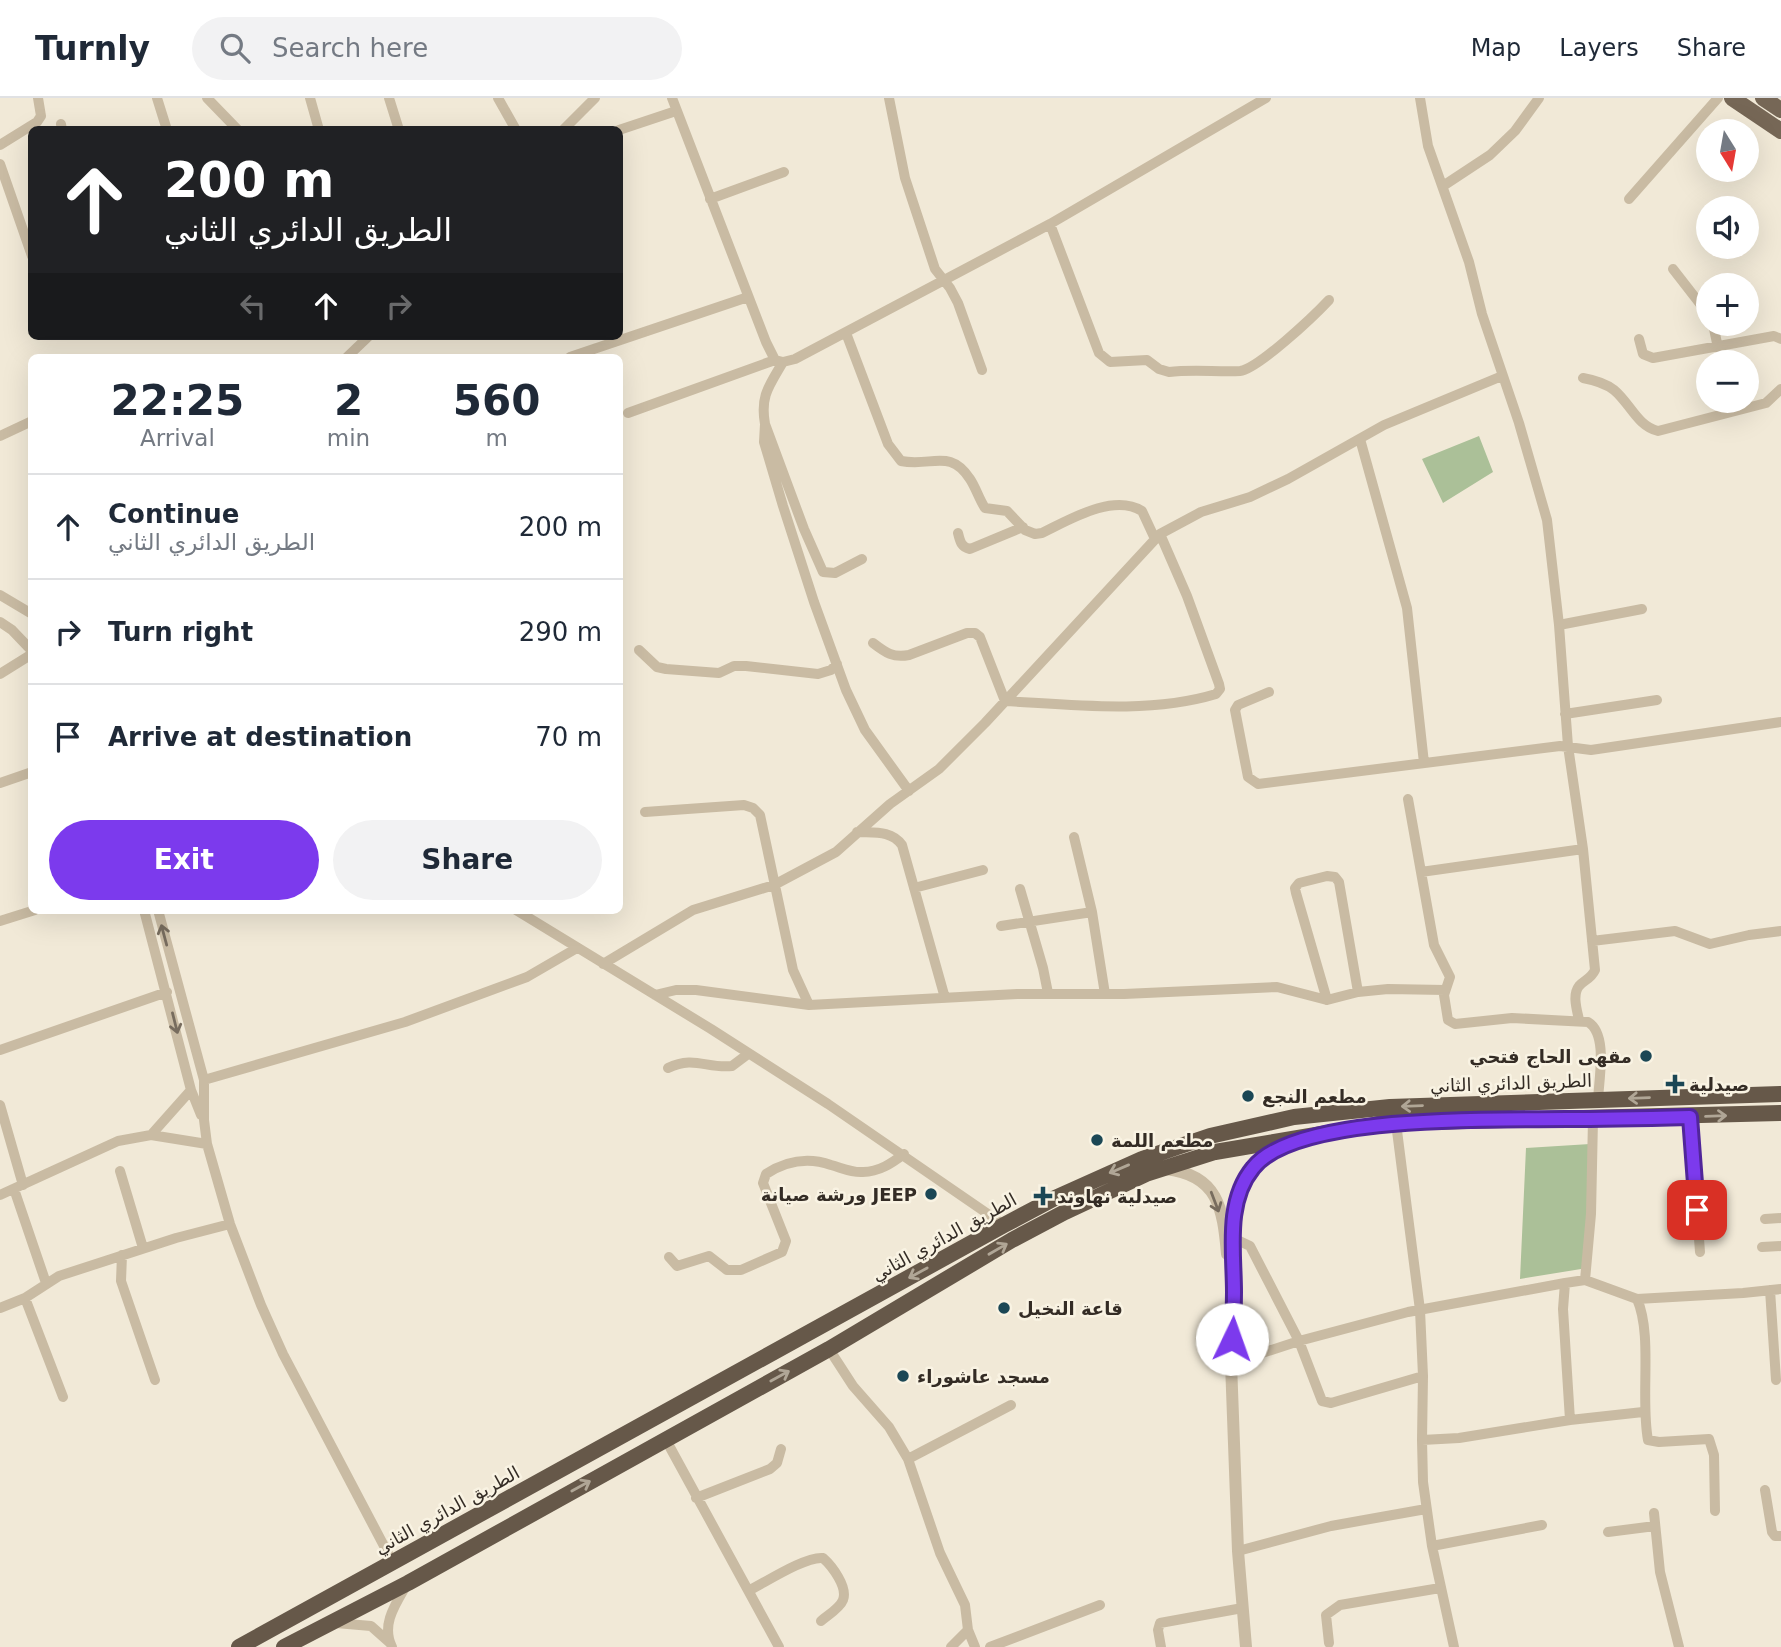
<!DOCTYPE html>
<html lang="en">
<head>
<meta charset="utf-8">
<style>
  :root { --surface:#fff; --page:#f2f2f3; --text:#1f2937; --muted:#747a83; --line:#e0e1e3; --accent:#7c3aed }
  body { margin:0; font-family:"DejaVu Sans","Noto Naskh Arabic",sans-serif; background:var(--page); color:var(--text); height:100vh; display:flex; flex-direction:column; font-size:26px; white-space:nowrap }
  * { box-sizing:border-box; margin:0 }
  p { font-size:23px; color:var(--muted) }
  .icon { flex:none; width:38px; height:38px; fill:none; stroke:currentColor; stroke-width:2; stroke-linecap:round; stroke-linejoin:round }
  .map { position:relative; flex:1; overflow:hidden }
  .panel { position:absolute; left:28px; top:256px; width:595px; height:560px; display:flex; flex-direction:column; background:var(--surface); border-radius:10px; box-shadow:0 7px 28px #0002 }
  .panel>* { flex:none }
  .hud { position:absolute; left:28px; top:28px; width:595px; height:214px; border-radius:10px; box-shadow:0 7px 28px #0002; background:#202124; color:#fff; overflow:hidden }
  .needle { width:46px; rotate:169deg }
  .tools { position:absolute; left:1696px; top:21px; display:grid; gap:14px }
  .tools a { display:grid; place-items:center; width:63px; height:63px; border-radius:50%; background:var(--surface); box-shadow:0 7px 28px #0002; font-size:35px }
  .pin { position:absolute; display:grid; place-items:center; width:60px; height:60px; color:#fff; margin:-30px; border-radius:14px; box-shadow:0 4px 10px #0006 }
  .me { position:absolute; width:77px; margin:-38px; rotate:3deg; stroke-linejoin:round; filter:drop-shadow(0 0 5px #0008) }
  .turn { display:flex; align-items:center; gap:24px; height:147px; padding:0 21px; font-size:32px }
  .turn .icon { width:91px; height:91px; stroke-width:2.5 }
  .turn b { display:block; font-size:49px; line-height:60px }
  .lanes { display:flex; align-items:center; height:66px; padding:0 21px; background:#0003; justify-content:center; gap:35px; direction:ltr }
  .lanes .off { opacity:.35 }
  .eta { display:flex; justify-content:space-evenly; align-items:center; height:119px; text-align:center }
  .eta b { font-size:42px; font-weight:700; line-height:49px }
  .primary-button { display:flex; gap:14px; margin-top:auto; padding:14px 21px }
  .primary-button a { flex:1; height:80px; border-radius:42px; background:var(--accent); color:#fff; font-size:28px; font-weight:700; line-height:80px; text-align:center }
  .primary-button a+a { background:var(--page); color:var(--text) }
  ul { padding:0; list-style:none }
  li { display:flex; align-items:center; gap:21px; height:105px; padding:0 21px; border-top:2px solid var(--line) }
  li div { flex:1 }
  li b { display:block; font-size:26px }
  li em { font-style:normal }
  header { display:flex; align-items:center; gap:42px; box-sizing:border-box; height:98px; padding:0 35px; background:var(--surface); border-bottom:2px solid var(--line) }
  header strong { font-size:33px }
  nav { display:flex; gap:38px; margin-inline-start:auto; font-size:24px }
  .search { width:490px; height:63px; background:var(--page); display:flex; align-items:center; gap:18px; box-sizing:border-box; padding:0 24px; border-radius:38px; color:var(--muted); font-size:26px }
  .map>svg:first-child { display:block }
  .green { fill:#abc098 }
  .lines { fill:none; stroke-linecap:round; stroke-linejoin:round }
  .minor { stroke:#c9bba3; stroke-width:10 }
  .tertiary { stroke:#c9bba3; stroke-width:12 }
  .primary { stroke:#766756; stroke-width:16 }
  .trunk { stroke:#665849; stroke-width:16 }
  .oneway { stroke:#776c5e }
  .oneway2 { stroke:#b0a696 }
  .route-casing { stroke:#51269a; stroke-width:18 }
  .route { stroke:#7c3aed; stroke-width:12 }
  .poi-dot { fill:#1b4755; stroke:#f9f3e3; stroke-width:2.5 }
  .labels { text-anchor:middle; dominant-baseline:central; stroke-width:5; stroke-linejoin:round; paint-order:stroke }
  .poi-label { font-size:18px; font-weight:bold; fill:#342c25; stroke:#f9f3e3; text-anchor:start }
  .street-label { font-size:18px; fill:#342c25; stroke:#f9f3e3 }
</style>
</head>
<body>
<header>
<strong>Turnly</strong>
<div class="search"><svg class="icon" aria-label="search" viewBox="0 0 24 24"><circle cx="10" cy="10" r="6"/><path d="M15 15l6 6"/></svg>Search here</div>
<nav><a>Map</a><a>Layers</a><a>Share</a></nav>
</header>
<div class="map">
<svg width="1781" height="1549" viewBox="0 0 1781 1549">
  <rect width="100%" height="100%" fill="#f1e9d7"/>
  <path class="green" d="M1479,338L1493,374L1443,405L1422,361Z
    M1590,1046L1585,1167L1581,1171L1520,1181L1526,1050Z"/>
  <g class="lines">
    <path class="minor" d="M157,0L167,32
      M207,0L238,32
      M310,0L319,32
      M389,0L399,32
      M498,0L516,32
      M672,0L766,244L775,262L783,264L795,261L1050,126L1266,0
      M889,0L905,80L935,171L950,190L958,205L982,272
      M1420,0L1428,48L1469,164L1482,216L1519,325L1547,422L1559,527L1568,648L1583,751L1595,872C1591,881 1584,882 1579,888C1572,897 1577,912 1579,922
      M61,26L62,32
      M563,32L595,0
      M619,32L676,13
      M0,47L37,24L41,18L38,0
      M0,66L32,158
      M1443,88L1490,57L1515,33L1539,0
      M710,101L784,74
      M1629,101L1718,0
      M1050,126L1099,255L1110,264L1147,262L1159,271L1169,274C1192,271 1216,274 1240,273C1258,271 1314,218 1329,202
      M1673,171L1708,216
      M1713,226L1718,250
      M846,235L888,346L901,363C932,369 950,350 970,381C976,390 979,401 985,410L1007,413L1025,432L1035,436L1042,435C1069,422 1113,395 1142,413L1155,441
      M1639,241L1643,256L1653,260L1774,238L1781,241
      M347,259L369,238
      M570,259L748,199
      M783,264C769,288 760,298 765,326L804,431L823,474L835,475L862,461
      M1583,280C1594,282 1605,285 1614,292C1630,305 1637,328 1658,333L1766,305L1781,291
      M628,315L775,262
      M765,326L764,344L783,408L814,504L846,592L865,632L909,693
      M0,338L32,323
      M1360,341L1407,510L1424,665
      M958,435C960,443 961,449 970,451L1023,429
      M0,497L32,516
      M0,524L12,532L32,553
      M1559,527L1642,511
      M873,545C886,555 893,560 909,557L967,535H975L980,539L1005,603C1074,607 1150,616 1216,596L1220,591L1219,586L1187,498L1160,436
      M639,552L657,569L666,571L719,575L734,568H746L818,576L831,572L837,566
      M0,576L32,556
      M1269,594L1238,607L1235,612L1248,679L1258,686L1560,648L1591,652L1781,624
      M1565,616L1657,602
      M0,685L32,674
      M1408,701L1434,847L1450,879L1444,897L1448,922L1455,926L1512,920L1588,924C1608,936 1599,980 1598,1002
      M645,714L744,707L753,710L760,717L793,872L809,907
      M857,734C874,735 891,732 902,747L945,900
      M1074,739L1092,814L1105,896
      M1421,774L1583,751
      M914,790L983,772
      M1020,791L1043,870L1048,895
      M144,812L191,992L201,1017
      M158,812L204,982V1022L207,1046L230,1126L261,1207L283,1256L393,1465
      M516,812L711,931L828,1006L1004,1127
      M0,823L35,812
      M1001,828L1092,814
      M1592,843L1675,833L1710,846L1749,837L1781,833
      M603,866L693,812L774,787L836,754L890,706L939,671L985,625L1160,436L1201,414L1250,399L1288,381L1384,327L1502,278
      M655,897L676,892H696L809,907L1017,896H1124L1256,890L1277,889L1327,902L1358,894L1388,891L1445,892
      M1327,902L1296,795L1295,790L1299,785L1327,778L1335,779L1339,784L1358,894
      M0,952L167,894
      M668,970C694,957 707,971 732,968L748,956
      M204,982L405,924L527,879L577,850
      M0,1007L23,1087
      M1690,1019L1700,1154
      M1396,1025L1420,1212L1423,1278L1422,1342
      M151,1037L191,992
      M120,1073L143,1150
      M14,1091L46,1185
      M0,1097L118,1043L151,1037L207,1046
      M1765,1121L1781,1120
      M1233,1140L1250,1148L1299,1243L1322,1303L1331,1305L1423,1278
      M1762,1149L1781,1148
      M122,1157L121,1183L155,1282
      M669,1159L677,1168L709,1158L727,1172H741L782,1154L786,1143L763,1085L766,1076C786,1063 808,1059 831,1067C842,1070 852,1075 863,1074C879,1074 892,1065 904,1056
      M1585,1182L1591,1116L1593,1021
      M1565,1185L1563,1211L1570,1322
      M1770,1192L1776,1282
      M25,1200L63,1299
      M1637,1201L1743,1195L1781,1191
      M0,1210L25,1200L59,1178L176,1140L230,1126
      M829,1251L853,1288L889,1329L908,1361L940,1455L965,1507L968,1532L975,1549
      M1231,1265L1299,1243L1408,1214L1565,1185L1585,1182L1637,1201C1653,1237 1640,1300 1648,1342L1659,1344L1709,1341L1714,1357L1715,1413
      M666,1342L779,1549
      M908,1361L1011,1307
      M1765,1392L1772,1434L1775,1438H1781
      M696,1400L770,1371L777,1365L781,1351
      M1654,1415L1660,1474L1679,1549
      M1608,1434L1655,1428
      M1432,1448L1542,1427
      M1238,1453L1331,1428L1426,1411
      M750,1492C766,1484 806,1458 823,1460C832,1468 848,1489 843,1502C840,1510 828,1517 821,1523
      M336,1525L371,1528L389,1544
      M1329,1545L1326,1517L1340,1507L1440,1490
      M392,1549C381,1527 395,1507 406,1488
      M951,1549L968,1532
      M990,1549L1100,1507
      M1161,1549L1158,1532L1160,1525L1237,1511
      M1454,1549L1432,1448L1423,1384L1422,1342L1459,1340L1570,1322L1643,1314"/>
    <path class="tertiary" d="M1166,1071C1218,1077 1223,1110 1227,1156
      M1246,1549L1238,1453L1231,1265L1234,1195V1120L1238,1101L1252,1071L1262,1061L1297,1044"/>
    <path class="primary" d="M1732,0L1781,33
      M1763,0L1781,12"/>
    <path class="trunk" d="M239,1549L1004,1127L1055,1100L1142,1061L1210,1038L1294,1019L1390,1009L1781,996
      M284,1549L408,1485L829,1251L1012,1142L1065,1114L1146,1076L1215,1054L1387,1025L1781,1015"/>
  </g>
  <defs><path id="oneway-shaft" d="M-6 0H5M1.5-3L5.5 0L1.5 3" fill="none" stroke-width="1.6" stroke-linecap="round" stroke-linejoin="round" transform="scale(1.75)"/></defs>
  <g class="oneway">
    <use href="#oneway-shaft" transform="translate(164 837) rotate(-105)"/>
    <use href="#oneway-shaft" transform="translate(175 925) rotate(76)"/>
    <use href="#oneway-shaft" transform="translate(1215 1104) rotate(69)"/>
  </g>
  <g class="oneway2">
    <use href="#oneway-shaft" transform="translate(1639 1000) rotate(178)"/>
    <use href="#oneway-shaft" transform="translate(1412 1008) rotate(178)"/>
    <use href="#oneway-shaft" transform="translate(1716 1018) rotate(-2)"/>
    <use href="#oneway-shaft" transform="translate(1119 1071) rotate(157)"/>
    <use href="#oneway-shaft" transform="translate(998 1151) rotate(-30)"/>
    <use href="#oneway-shaft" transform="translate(918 1175) rotate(151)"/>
    <use href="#oneway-shaft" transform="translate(780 1278) rotate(-29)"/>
    <use href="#oneway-shaft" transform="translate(581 1388) rotate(-29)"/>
  </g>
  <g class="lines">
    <g class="route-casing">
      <path id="route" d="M1232,1241C1233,1226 1234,1210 1234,1194C1234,1154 1225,1104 1253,1070C1296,1015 1499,1022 1567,1021C1608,1021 1649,1020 1690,1019L1697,1112"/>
    </g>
    <use href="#route" class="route"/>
  </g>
  <g class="poi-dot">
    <circle cx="1646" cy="958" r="7"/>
    <path d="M1671.5 975.5h7v7h7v7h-7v7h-7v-7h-7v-7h7z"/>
    <circle cx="1248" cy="998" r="7"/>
    <circle cx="1097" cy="1042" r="7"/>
    <circle cx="931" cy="1096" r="7"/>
    <path d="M1039.5 1087.5h7v7h7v7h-7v7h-7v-7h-7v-7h7z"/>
    <circle cx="1004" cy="1210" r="7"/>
    <circle cx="903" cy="1278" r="7"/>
  </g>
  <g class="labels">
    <g class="poi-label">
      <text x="1632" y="958" text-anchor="end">مقهى الحاج فتحي</text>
      <text x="1689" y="986">صيدلية</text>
      <text x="1262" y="998">مطعم النجع</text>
      <text x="1111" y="1042">مطعم اللمة</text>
      <text x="917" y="1096" text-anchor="end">ورشة صيانة JEEP</text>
      <text x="1057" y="1098">صيدلية نهاوند</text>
      <text x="1018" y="1210">قاعة النخيل</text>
      <text x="917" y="1278">مسجد عاشوراء</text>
    </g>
    <g class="street-label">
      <text transform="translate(1511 985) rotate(-2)">الطريق الدائري الثاني</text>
      <text transform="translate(944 1139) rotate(-29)">الطريق الدائري الثاني</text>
      <text transform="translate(447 1412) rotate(-29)">الطريق الدائري الثاني</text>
    </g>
  </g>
</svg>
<div class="tools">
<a><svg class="needle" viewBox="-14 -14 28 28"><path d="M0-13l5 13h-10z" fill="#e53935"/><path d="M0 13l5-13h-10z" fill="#747a83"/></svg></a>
<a><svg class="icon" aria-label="sound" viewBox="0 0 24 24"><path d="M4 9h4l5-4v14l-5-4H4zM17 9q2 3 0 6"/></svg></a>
<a>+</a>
<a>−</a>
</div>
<div class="pin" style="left:1697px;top:1112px;background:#d93025"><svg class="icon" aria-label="arrive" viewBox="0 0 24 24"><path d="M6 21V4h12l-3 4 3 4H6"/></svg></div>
<svg class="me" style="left:1232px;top:1241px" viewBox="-20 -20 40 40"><circle r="19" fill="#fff"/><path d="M0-13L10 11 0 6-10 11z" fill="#7c3aed"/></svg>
<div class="hud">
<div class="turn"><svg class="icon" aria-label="ahead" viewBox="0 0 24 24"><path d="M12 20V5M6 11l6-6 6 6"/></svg><div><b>200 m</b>الطريق الدائري الثاني</div></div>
<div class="lanes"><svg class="icon off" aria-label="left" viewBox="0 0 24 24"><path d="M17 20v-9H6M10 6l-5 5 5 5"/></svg><svg class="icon" aria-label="ahead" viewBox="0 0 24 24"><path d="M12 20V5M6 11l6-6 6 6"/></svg><svg class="icon off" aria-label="right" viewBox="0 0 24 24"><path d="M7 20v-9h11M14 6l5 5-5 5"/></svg></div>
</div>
<section class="panel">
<div class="eta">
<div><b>22:25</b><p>Arrival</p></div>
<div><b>2</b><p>min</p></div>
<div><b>560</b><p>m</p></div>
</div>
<ul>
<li><svg class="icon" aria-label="ahead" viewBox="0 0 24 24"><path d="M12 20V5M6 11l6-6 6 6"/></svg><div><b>Continue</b><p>الطريق الدائري الثاني</p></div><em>200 m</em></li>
<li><svg class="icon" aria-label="right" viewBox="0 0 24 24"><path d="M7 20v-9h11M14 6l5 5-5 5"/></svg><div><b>Turn right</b></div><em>290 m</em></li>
<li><svg class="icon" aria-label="arrive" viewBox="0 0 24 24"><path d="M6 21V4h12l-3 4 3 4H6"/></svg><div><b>Arrive at destination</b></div><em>70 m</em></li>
</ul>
<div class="primary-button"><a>Exit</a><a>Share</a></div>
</section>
</div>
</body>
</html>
